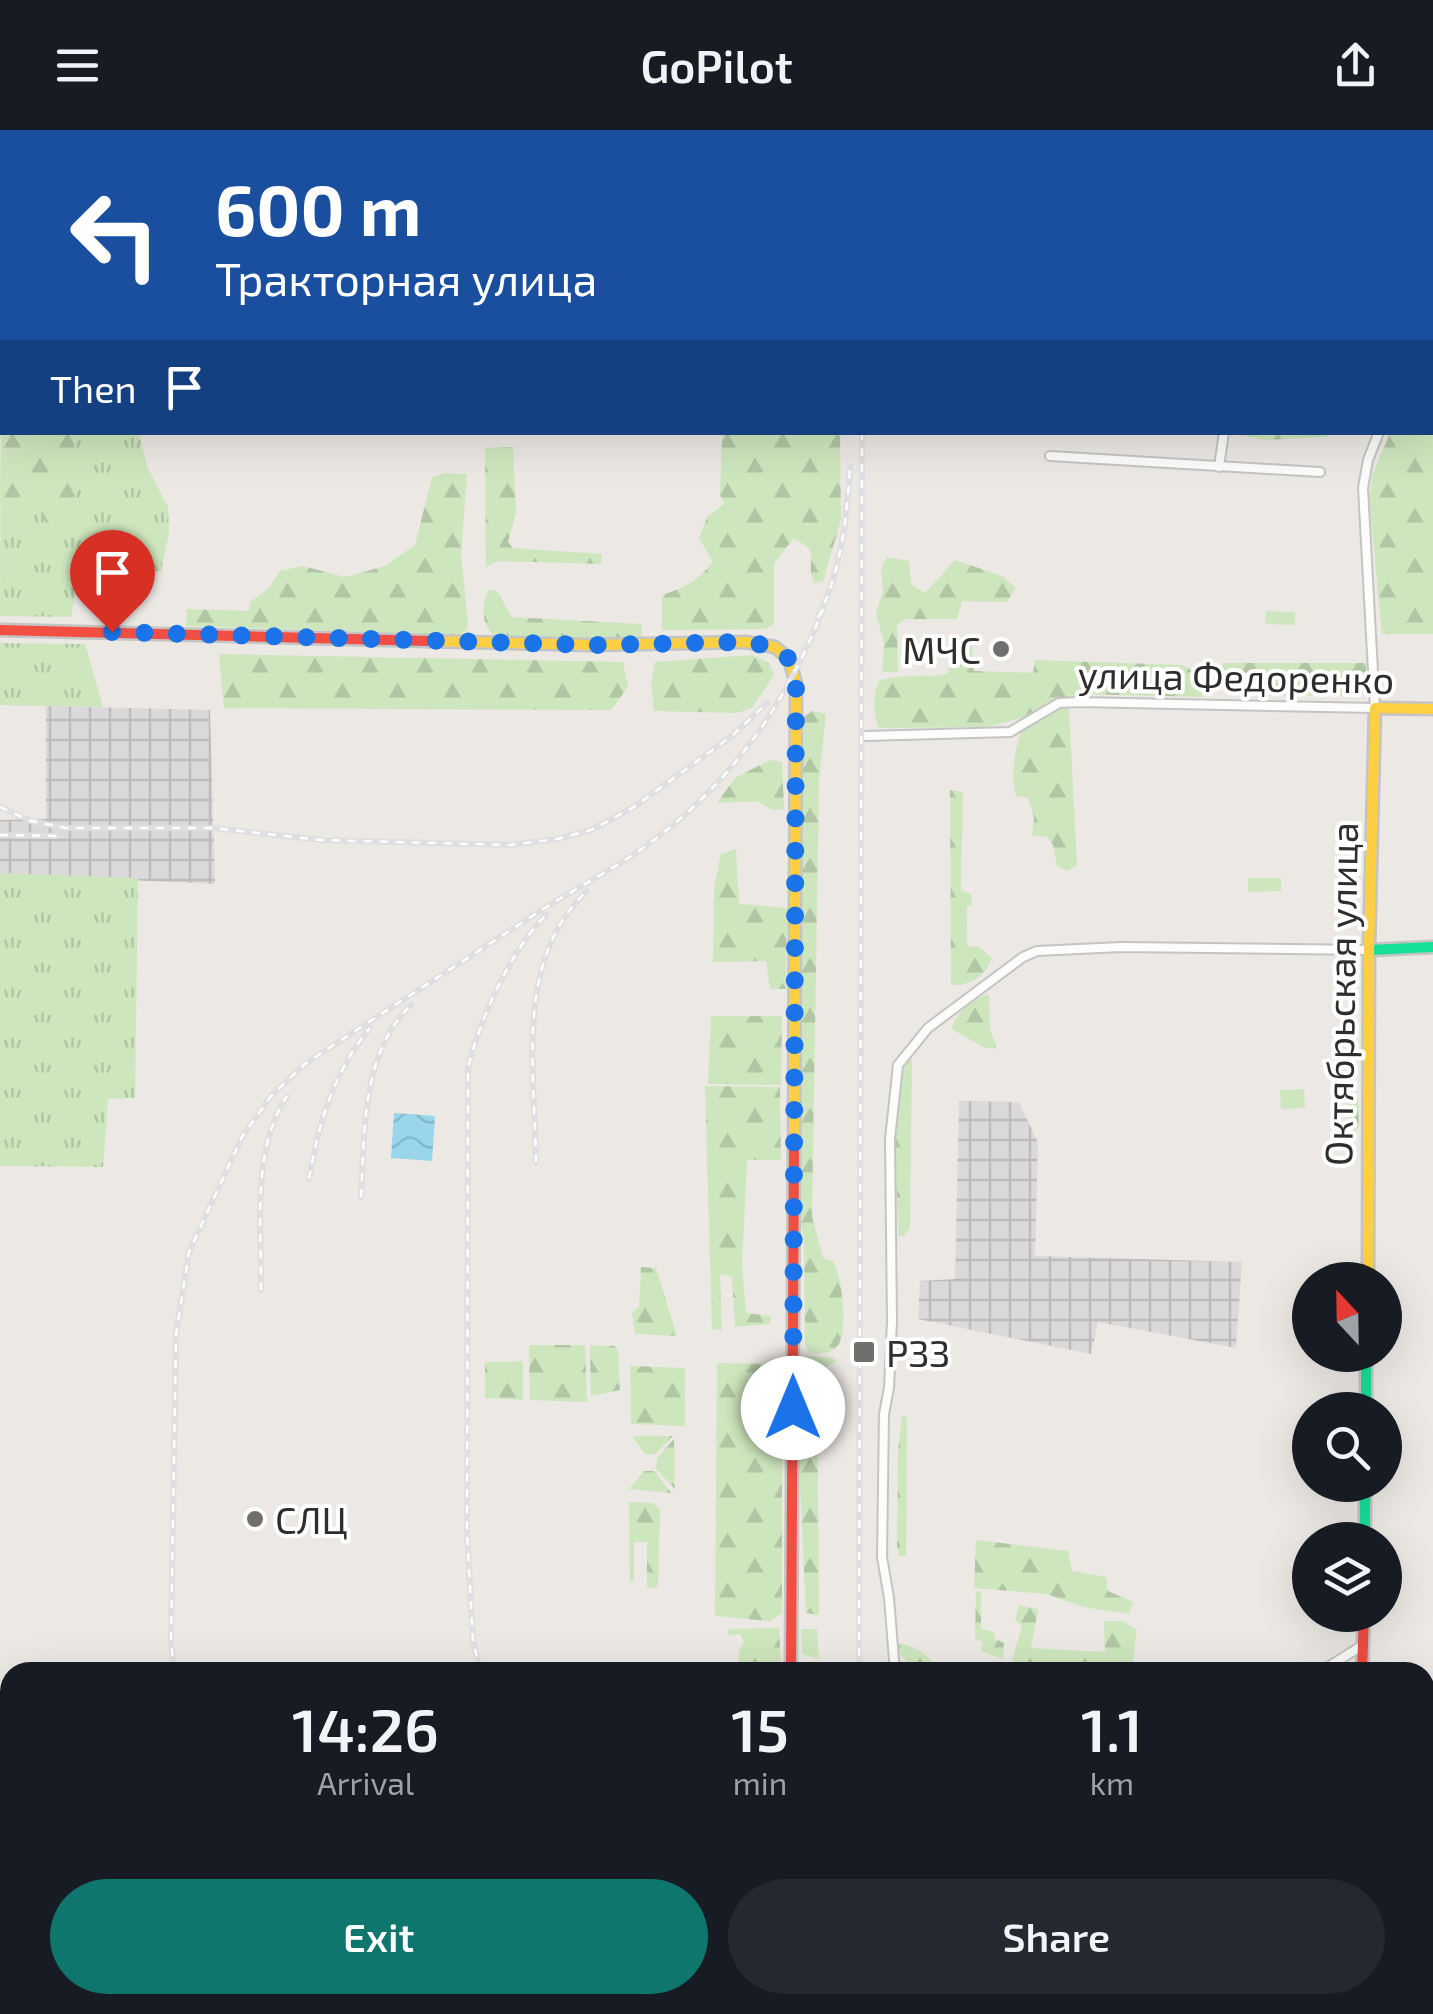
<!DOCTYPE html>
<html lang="en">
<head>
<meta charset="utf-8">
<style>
  :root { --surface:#171b24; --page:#242831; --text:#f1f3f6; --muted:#9ea1a6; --accent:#0f766e }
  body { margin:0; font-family:"Exo 2",sans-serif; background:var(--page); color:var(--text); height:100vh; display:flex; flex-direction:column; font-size:38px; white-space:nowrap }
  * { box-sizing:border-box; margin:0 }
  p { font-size:32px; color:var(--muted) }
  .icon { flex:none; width:55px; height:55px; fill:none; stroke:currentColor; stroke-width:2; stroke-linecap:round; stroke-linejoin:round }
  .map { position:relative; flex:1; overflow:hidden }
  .details { position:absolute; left:0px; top:1532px; width:1435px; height:352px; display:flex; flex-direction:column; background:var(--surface); border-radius:30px 30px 0 0; box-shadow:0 10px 40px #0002 }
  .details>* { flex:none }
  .banner { position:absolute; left:0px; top:0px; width:1435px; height:305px; box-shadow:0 10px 40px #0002; background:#1a4fa0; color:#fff; overflow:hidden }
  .needle { width:65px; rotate:338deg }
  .controls { position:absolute; left:1292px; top:1132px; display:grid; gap:20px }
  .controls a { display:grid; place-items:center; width:110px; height:110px; border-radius:50%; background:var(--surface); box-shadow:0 10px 40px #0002; font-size:50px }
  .pin { position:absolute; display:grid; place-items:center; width:85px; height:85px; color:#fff; margin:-102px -42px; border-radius:50% 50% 50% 0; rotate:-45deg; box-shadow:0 0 10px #0007 }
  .pin .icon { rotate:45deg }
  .me { position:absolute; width:110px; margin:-55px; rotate:0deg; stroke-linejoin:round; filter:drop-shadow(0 0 8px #0008) }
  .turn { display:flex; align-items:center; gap:35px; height:210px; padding:0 50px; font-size:45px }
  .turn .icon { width:130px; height:130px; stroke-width:2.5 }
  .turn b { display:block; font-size:70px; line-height:85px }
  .then { display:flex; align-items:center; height:95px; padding:0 50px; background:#0003; gap:20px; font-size:38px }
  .eta { display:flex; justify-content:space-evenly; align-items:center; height:170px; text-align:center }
  .eta b { font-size:60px; font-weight:600; line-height:70px }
  .button { display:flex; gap:20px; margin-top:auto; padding:20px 50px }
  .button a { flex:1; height:115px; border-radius:60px; background:var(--accent); color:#fff; font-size:40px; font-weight:600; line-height:115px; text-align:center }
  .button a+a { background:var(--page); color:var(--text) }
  header { display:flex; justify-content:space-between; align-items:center; height:130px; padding:0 50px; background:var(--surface); font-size:45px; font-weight:600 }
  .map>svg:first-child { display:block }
  .industrial { fill:url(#industrial-grid) }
  .grass { fill:url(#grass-tufts) }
  .forest { fill:url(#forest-firs) }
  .park { fill:#cee6be }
  .water { fill:url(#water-waves) }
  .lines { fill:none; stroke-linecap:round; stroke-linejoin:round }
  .street-casing { stroke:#c5c4c5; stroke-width:12 }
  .fast-casing { stroke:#c5c4c5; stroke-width:15 }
  .slow-casing { stroke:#c5c4c5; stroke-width:15 }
  .jam-casing { stroke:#c5c4c5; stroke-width:15 }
  .street { stroke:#fcfcfb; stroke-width:8 }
  .fast { stroke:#16e098; stroke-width:10 }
  .slow { stroke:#ffcf43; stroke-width:10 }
  .jam { stroke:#f24e42; stroke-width:10 }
  .rail-casing { stroke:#dfdfe1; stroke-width:6 }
  .rail { stroke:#fff; stroke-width:2.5; stroke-dasharray:8; stroke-linecap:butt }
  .route { stroke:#1a73e8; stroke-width:18; stroke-dasharray:0 32.4 }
  .poi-dot { fill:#706f6e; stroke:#fff; stroke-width:4 }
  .labels { text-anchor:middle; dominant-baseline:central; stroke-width:8; stroke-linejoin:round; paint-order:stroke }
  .poi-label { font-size:38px; fill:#2e2e2e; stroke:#fff; text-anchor:start }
  .street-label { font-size:38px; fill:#2e2e2e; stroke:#fff }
</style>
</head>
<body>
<header><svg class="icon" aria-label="menu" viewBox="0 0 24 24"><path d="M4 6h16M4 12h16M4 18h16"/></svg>GoPilot<svg class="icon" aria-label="share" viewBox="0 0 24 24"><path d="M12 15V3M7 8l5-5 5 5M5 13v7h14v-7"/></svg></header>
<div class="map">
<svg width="1433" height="1884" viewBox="0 0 1433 1884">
  <defs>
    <pattern id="industrial-grid" width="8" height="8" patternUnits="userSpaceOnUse" patternTransform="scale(2.5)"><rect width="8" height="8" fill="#dcd9db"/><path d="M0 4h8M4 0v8" fill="none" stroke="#bdbbbc"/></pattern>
    <pattern id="grass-tufts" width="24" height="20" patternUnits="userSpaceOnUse" patternTransform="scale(2.5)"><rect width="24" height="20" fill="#cee6be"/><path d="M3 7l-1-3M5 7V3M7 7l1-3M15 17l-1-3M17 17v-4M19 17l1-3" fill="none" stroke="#b1c6a4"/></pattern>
    <pattern id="forest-firs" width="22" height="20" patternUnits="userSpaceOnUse" patternTransform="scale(2.5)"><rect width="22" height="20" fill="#cee6be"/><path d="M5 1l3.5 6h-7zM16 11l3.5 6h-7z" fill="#b1c6a4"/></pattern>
    <pattern id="water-waves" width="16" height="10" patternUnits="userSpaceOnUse" patternTransform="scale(2.5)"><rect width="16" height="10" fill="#99d6ec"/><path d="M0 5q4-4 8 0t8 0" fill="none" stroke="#84b8cb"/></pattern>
  </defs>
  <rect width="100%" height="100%" fill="#ece8e4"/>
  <path class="industrial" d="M46,576L210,580L215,754L0,744V690L46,689Z
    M959,971L1019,972L1038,1013L1035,1126L1242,1132L1236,1218L1098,1192L1091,1224L918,1189L920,1151L955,1149Z"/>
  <path class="grass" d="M508,0H884L508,2Z
    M2,67V302L139,303L147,336L168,377L169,402L161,441L87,444L77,452L71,487L0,486Z
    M0,513L85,514L103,577L0,575Z
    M0,743L138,748L135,968L108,969L103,1037L0,1036Z"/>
  <path class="forest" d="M67,0H472L64,2Z
    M2,268V302L74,303L75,392L46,396L36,362L0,372Z
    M1433,289V504H1382L1369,367L1372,346L1390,303L1432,302Z
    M722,303H840L841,390L823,451L814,453C804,431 824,421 793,409L774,433V494L765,499L662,500V465C683,459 699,450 713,432L699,408L707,387L724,374L720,365Z
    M1233,303H1331L1326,307L1263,310Z
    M513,317L516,383L508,412L513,418L602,424L601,434L500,431L486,437L485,318Z
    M445,343L467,344L461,425L468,493L467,500L460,505L186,496L187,479L249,481L250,472L268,459L280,441L303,436L345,447L385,436L415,415L432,347Z
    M887,427L909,431L911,454L925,463L955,430L1002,446L1016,458L1007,472L962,471L957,489H905L897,495L898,542H882L884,513L876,483L883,461L881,439Z
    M489,460L497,461L512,487L642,494L641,510L495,506C481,496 481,475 489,460Z
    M971,508L974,541L1033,543L1035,530L1182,535L1201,545L1211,560L1203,567L1079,564L1054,570L1022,588L988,597L879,598C873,585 872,562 880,550C902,544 924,548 947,544L956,510Z
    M219,524L623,532L628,557L611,580L224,578Z
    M752,525L769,533L774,545L752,578L737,583L654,581L651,555L655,532Z
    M1224,533H1366L1367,559L1362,566L1235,565L1226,558L1221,538Z
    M1057,579H1069L1077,735L1067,741L1057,736L1053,715L1047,707L1032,705L1034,687L1028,668L1016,666C1010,643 1015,623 1021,601Z
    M812,581L826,584L819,650L812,1086L823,1128L833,1131C842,1147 848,1197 839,1214C833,1224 820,1224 809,1223L805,1214L804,1108L800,1091L803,626L804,587Z
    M770,630L782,632L784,679L772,680L757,671L717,673L735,648Z
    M950,660L963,662L961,760L971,764L972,775L967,777V816L979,817L992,828C984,848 972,855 951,855Z
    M736,719L739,774L787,778L786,859H770L766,831L713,832L714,757L721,724Z
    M989,864L990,899L996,915L994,919L983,917L952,899C955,882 974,869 989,864Z
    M711,886H782L781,955L708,954Z
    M912,930L910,1098L903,1106H898C898,1059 888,971 907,931Z
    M705,956L780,957L781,1030H747L742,1134L746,1183L771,1186L770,1194L735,1197L732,1147L720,1144L722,1200L712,1199Z
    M1348,964L1358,965L1359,997L1355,1001L1348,998Z
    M641,1137L656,1138L677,1206L635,1204L632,1183L639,1177Z
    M529,1215H585L587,1272L530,1270Z
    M590,1215L615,1216L618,1220L620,1260L591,1266Z
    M808,1226L832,1228L837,1231L824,1238L817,1252L819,1485L806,1483L799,1335L802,1231Z
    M523,1231V1270L485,1268V1232Z
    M717,1233L782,1234V1483L770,1491L715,1486Z
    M630,1236L685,1238V1296L631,1294Z
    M902,1286L907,1287L906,1426H899L897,1418L898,1320Z
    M632,1306H673L654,1325L645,1324Z
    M674,1309L675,1359L656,1339L657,1328Z
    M644,1341H655L671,1363L629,1359Z
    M629,1372L652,1373L660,1379L658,1455L654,1458H647V1412H634V1451L630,1452Z
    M976,1410L1068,1421L1072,1441L1106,1447L1108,1461L1133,1472L1129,1484L1083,1477L1047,1464L974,1458Z
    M976,1461L981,1462V1499L994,1502L995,1509L1004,1513L1003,1529L981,1521L983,1512L975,1508Z
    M1019,1475L1038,1479L1031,1518L1105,1522L1104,1491H1123L1137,1500L1133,1530L1135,1542H1017L1012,1530L1022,1496L1015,1490Z
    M779,1498L781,1538L770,1541L738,1538L739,1521L744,1512L740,1504L728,1505L729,1499Z
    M801,1499H817L819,1529L802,1524Z
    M899,1514C910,1514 926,1522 932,1532L930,1541L910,1535L899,1523Z
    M709,1875H780L781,1884H708Z"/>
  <path class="park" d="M1266,481L1295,482V495L1265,494Z
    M1248,748H1281V761L1248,762Z
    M1304,959L1305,978L1281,979L1280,960Z"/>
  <path class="water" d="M394,983L435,986L432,1031L391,1028Z"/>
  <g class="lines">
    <g class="street-casing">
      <path id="street" d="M1149,2V0
        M1258,2V0
        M1389,2V0
        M1432,279H1433
        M1050,326L1320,342
        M1219,337L1224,302
        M866,606L1010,602L1059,573L1078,572L1375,578L1363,358L1368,330L1379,302
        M895,1542L889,1468L882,1427L884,1284L889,1258L892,1191L890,1009L898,935L928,898L1023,827L1037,821L1121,817L1369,820
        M1320,1542L1363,1515
        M1371,1875V1884
        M933,1884V1875
        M1008,1884V1875
        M1080,1884V1875
        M1236,1884V1875
        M1306,1884V1875"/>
    </g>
    <g class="fast-casing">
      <path id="fast" d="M1369,820L1433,817
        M1366,1225V1280
        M1365,1355V1410
        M1425,1656L1433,1658
        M1156,1875V1884"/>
    </g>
    <g class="slow-casing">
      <path id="slow" d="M427,511L593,515L746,512L775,517L789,529L796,553L794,1015
        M1368,1150L1369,820L1375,578L1433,579
        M789,1875V1884"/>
    </g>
    <g class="jam-casing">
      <path id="jam" d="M0,500L427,511
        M791,1541L821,1542
        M791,1542L794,1015
        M1362,1542L1364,1485"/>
    </g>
    <use href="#street" class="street"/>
    <use href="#fast" class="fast"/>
    <use href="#slow" class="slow"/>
    <use href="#jam" class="jam"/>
    <g class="rail-casing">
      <path id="rail" d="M860,0V2
        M30,2L31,0
        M0,56L2,51
        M818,488C841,441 847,388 850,337
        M0,677L31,691L66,698H213L321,710L510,715L557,709L591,700L634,677L733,605L767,573
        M0,705L56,706
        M536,1032C535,942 514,829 587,761
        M309,1049C318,995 334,941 370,898
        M361,1067C365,1001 361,923 411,875
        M261,1160C262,1096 251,1022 287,966
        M174,1542L171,1510L176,1205L189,1122L242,1007L271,966L305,934C383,882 462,832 540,781C568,763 597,748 625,730C721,668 782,584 823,479
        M481,1542L473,1512L467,1402L468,938C480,889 510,821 546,785
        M859,1542L862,302
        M199,1875V1884
        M857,1884V1875"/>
    </g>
    <use href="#rail" class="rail"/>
  </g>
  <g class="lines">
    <path class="route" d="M112,502L594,515L746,512L775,517L789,529L796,553L793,1278"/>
  </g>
  <g class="poi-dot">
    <circle cx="1001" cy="519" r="10"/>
    <rect x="852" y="1210" width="24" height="24" rx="5"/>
    <circle cx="255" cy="1389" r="10"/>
  </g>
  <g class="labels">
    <g class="poi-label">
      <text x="981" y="519" text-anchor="end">МЧС</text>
      <text x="886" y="1222">РЗЗ</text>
      <text x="275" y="1389">СЛЦ</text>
    </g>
    <g class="street-label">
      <text transform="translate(1236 546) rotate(1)">улица Федоренко</text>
      <text transform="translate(1340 864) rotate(-89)">Октябрьская улица</text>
    </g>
  </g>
</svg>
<div class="controls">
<a><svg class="needle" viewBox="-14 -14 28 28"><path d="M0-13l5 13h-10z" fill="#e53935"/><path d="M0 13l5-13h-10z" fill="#9ea1a6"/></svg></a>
<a><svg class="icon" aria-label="search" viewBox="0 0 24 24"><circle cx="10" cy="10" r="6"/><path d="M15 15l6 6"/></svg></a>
<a><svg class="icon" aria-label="layers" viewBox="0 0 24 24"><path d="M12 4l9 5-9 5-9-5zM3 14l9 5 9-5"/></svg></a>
</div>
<div class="pin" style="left:112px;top:502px;background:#d93025"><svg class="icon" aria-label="arrive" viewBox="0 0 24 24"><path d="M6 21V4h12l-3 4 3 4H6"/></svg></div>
<svg class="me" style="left:793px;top:1278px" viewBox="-20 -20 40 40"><circle r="19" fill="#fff"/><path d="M0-13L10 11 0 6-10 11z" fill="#1a73e8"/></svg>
<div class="banner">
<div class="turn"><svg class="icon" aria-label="left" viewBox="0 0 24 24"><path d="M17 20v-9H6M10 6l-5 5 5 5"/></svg><div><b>600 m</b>Тракторная улица</div></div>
<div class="then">Then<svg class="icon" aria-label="arrive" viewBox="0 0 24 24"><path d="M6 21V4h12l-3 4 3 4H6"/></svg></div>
</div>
<section class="details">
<div class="eta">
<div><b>14:26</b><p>Arrival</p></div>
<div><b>15</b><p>min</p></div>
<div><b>1.1</b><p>km</p></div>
</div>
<div class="button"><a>Exit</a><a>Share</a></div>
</section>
</div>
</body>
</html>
